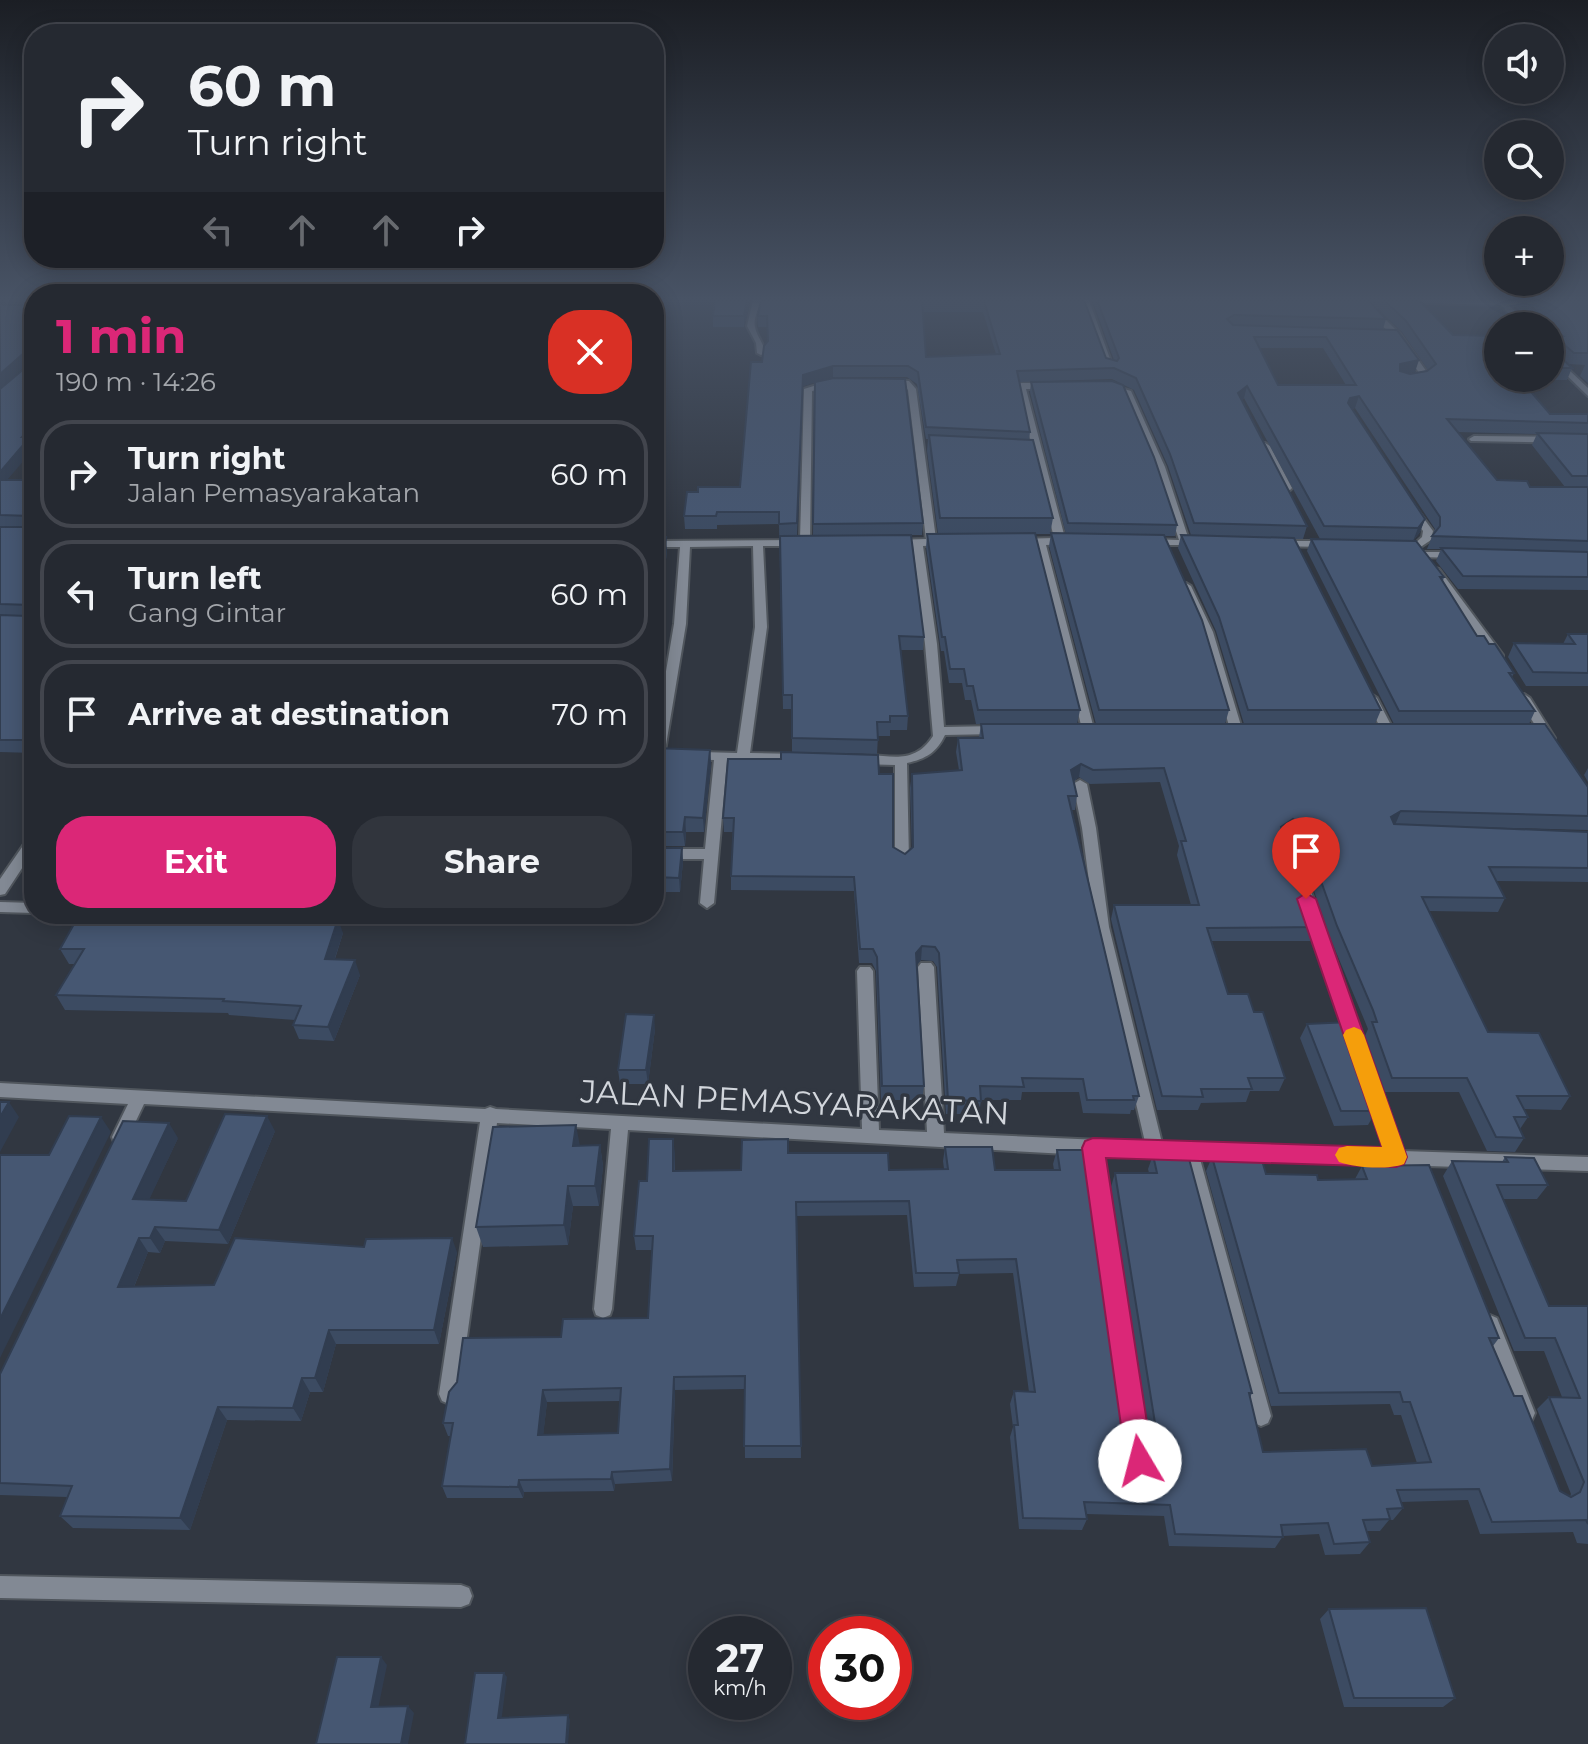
<!DOCTYPE html>
<html lang="en">
<head>
<meta charset="utf-8">
<style>
  :root { --surface:#252931; --page:#31353d; --text:#f1f3f6; --muted:#a3a6ab; --line:#42454d; --accent:#db2777 }
  body { margin:0; font-family:Montserrat,sans-serif; background:var(--page); color:var(--text); height:100vh; display:flex; flex-direction:column; font-size:30px; white-space:nowrap }
  * { box-sizing:border-box; margin:0 }
  p { font-size:26px; color:var(--muted) }
  .icon { flex:none; width:44px; height:44px; fill:none; stroke:currentColor; stroke-width:2; stroke-linecap:round; stroke-linejoin:round }
  .map { position:relative; flex:1; overflow:hidden }
  .details { position:absolute; left:24px; top:284px; width:640px; height:640px; display:flex; flex-direction:column; background:var(--surface); border-radius:32px; box-shadow:0 4px 20px #0003,0 0 0 2px var(--line) }
  .details>* { flex:none }
  .hud { position:absolute; left:24px; top:24px; width:640px; height:244px; border-radius:32px; box-shadow:0 4px 20px #0003,0 0 0 2px var(--line); background:#252931; color:var(--text); overflow:hidden }
  .fabs { position:absolute; left:1484px; top:24px; display:grid; gap:16px }
  .fabs a { display:grid; place-items:center; width:80px; height:80px; border-radius:50%; background:var(--surface); box-shadow:0 4px 20px #0003,0 0 0 2px var(--line); font-size:40px }
  .speed { position:absolute; left:688px; top:1616px; display:flex; gap:16px; font-size:40px; font-weight:700; text-align:center }
  .speed>* { display:grid; place-content:center; width:104px; height:104px; border-radius:50%; background:var(--surface); box-shadow:0 4px 20px #0003,0 0 0 2px var(--line); line-height:1 }
  .speed small { font-size:20px; font-weight:400 }
  .speed .limit { border:12px solid #d22; background:#fff; color:#111 }
  .pin { position:absolute; display:grid; place-items:center; width:68px; height:68px; color:#fff; margin:-82px -34px; border-radius:50% 50% 50% 0; rotate:-45deg; box-shadow:0 0 8px #0007 }
  .pin .icon { rotate:45deg }
  .me { position:absolute; width:88px; margin:-44px; rotate:352deg; stroke-linejoin:round; filter:drop-shadow(0 0 6px #0008) }
  .turn { display:flex; align-items:center; gap:28px; height:168px; padding:0 32px; font-size:36px }
  .turn .icon { width:104px; height:104px; stroke-width:2.5 }
  .turn b { display:block; font-size:56px; line-height:68px }
  .lanes { display:flex; align-items:center; height:76px; padding:0 32px; background:#0003; justify-content:center; gap:40px; direction:ltr }
  .lanes .off { opacity:.35 }
  .round { display:grid; place-items:center; flex:none; width:84px; height:84px; border-radius:32px; background:var(--page) }
  .headline { display:flex; align-items:center; justify-content:space-between; height:136px; padding:0 32px }
  h1 { font-size:48px; font-weight:700; line-height:60px; color:var(--accent) }
  .primary-button { display:flex; gap:16px; margin-top:auto; padding:16px 32px }
  .primary-button a { flex:1; height:92px; border-radius:32px; background:var(--accent); color:#fff; font-size:32px; font-weight:700; line-height:92px; text-align:center }
  .primary-button a+a { background:var(--page); color:var(--text) }
  ul { padding:0; list-style:none }
  li { display:flex; align-items:center; gap:24px; height:108px; margin:0 16px 12px; padding:0 16px; border:4px solid var(--line); border-radius:32px }
  li div { flex:1 }
  li b { display:block; font-size:30px }
  li em { font-style:normal }
  .map>svg:first-child { display:block }
  .lines { fill:none; stroke-linecap:round; stroke-linejoin:round }
  .minor-casing { stroke:#50565d; stroke-width:4 }
  .minor { fill:#828994; fill-rule:evenodd }
  .wall { fill:#3c4b62; fill-rule:evenodd }
  .shaded-wall { fill:#313d50 }
  .building { fill:#465772; stroke:#313d50; stroke-width:2; fill-rule:evenodd }
  .route { fill:#db2777; stroke:#8e194d; stroke-width:2 }
  .slow { fill:#f59e0b }
  .labels { text-anchor:middle; dominant-baseline:central; stroke-width:7; stroke-linejoin:round; paint-order:stroke }
  .near-street-label { font-size:32px; fill:#d2d6dc; stroke:#313741 }
</style>
</head>
<body>
<div class="map">
<svg width="1588" height="1744" viewBox="0 0 1588 1744">
  <rect width="100%" height="100%" fill="#313741"/>
  <g class="lines">
    <g class="minor-casing">
      <path id="minor" d="M753,300H761C759,308 753,319 755,327C757,337 764,343 765,353L761,355L757,353L756,343L747,326Z
        M1081,300H1089L1114,370L1107,368Z
        M1358,300H1366L1400,334L1429,375L1428,377L1411,381V377L1420,374L1394,338Z
        M1392,300L1536,301L1540,303L1536,305H1509L1528,326H1520L1501,305L1396,302Z
        M1550,352L1588,388V396L1550,359Z
        M833,380L837,383L836,385L812,391L810,543L805,546H763L767,627L750,753L799,754L805,758L799,762L727,761L714,903L707,908L700,903L704,859H654V849H705L714,760L654,759V742L674,624L680,547H654V541L800,540L804,389ZM753,546L755,627L737,753L665,751L686,624L690,547Z
        M890,380L909,381L916,389L936,539H946L951,542L946,545L923,546L937,644L944,727L996,726L1002,730L996,734L945,735C937,752 926,759 907,763L909,861L902,866L895,861V765L859,764L853,760C874,745 909,774 933,736L925,644L913,546H894L889,543L894,540L926,539L908,390L904,386L887,385L886,383Z
        M1021,383H1049L1053,386L1049,389H1026L1065,538L1071,541L1066,544L1046,545L1094,729L1088,733L1082,729L1036,545H1018L1013,542L1018,539L1054,538L1017,386Z
        M1103,383L1131,391L1165,467L1189,540L1202,541V545H1150L1145,542L1150,539L1179,540L1155,467L1123,393L1103,387Z
        M1474,436L1588,437V443L1471,441L1469,439Z
        M1265,443L1270,446L1292,488L1290,490L1282,488L1260,446Z
        M1412,507L1416,508L1433,531L1431,540L1416,550L1411,547L1422,537L1423,531L1407,510Z
        M1278,541H1325L1330,544L1325,547L1274,546L1273,544Z
        M1422,552H1458L1463,555L1458,558L1418,557V553Z
        M1435,568L1439,569L1503,655V659H1495L1430,571Z
        M1186,583L1191,586L1213,632L1242,729L1240,732H1232L1230,729L1201,632L1181,586Z
        M1371,694L1377,698L1393,729L1391,732H1383L1381,729L1365,698Z
        M1524,694L1530,698L1555,738L1553,741H1545L1543,738L1518,698Z
        M1080,780L1087,784L1096,828L1109,927L1162,1143L1189,1142L1195,1144L1385,1150L1355,1063L1357,1058L1363,1057L1369,1058L1371,1063L1402,1151L1588,1157V1171L1200,1159L1271,1416L1268,1423L1261,1426L1254,1423L1251,1416L1183,1158L1103,1156L1150,1461L1147,1468L1140,1471L1133,1468L1130,1461L1085,1155L628,1130L612,1309L610,1315L603,1318L596,1315L594,1309L611,1129L497,1123L459,1394L456,1401L449,1404L442,1401L439,1394L480,1122L144,1104L126,1142L120,1144L114,1142L112,1137L128,1104L0,1097V1083L485,1109L490,1107L496,1109L862,1129L857,971L860,967H870L873,971L879,1130L927,1132L918,967L921,963H931L934,967L944,1133L1145,1142L1095,927L1082,828L1073,784Z
        M34,835V850L5,894L0,895V879L29,837Z
        M1286,835L1293,840L1363,1040L1361,1044L1355,1046L1349,1044L1347,1040L1279,840Z
        M0,902L34,903V913L0,912Z
        M338,914H362L355,919L340,918Z
        M1490,1315L1497,1318L1535,1413L1532,1420L1525,1423L1518,1420L1480,1324L1483,1318Z
        M0,1576L461,1585L469,1588L472,1596L469,1604L461,1607L0,1598Z"/>
    </g>
    <use href="#minor" class="minor"/>
  </g>
  <path class="wall" d="M0,300H34V440L7,480H34V753L0,752V527H25L0,526V389L32,362H29L0,388Z
    M750,300L744,327H713V316Z
    M761,300H1084L1106,358L1114,360L1092,300H1368L1386,319L1383,329L1415,372L1407,373L1410,374L1428,370L1402,332L1369,300H1419L1498,378H1550V326H1536L1516,307L1518,300H1588V383L1580,376L1585,365L1569,364L1556,353L1572,368L1567,380H1520L1550,414H1588V590L1458,589L1436,561L1441,549H1427L1435,529L1355,408L1352,409L1425,519L1420,532L1413,541L1444,577L1443,581L1477,636L1489,644L1514,673L1512,677L1535,711L1529,724H1394L1307,551L1311,539H1320L1244,398L1242,400L1307,526L1303,539H1294L1381,710L1375,724H1244L1216,631L1178,548L1181,535H1191L1168,466L1134,390L1112,379L1019,382L1030,432L1029,440L1053,518L1050,534H1035L1080,710L1077,724H976L971,700H965L962,683H949L944,651H941L926,547L927,534H938L927,451L928,439H926L917,384L907,377H833L819,381L923,523L922,535H911L924,637L923,650H901L908,716L907,730H890V736H878L877,754L792,752V709H783L779,524L717,525V529H685L684,516L698,492L740,487L762,362L768,341V327H758L757,313ZM923,312H983L996,354L926,357ZM1259,348H1323L1346,385H1278ZM815,382L813,536H797L803,386ZM1457,432L1537,434L1532,445L1565,487H1530L1497,480Z
    M1031,382L1177,525L1175,536H1164L1229,710L1225,724H1096L1049,546L1051,533L1066,534L1030,392Z
    M654,537L667,550L657,648H654Z
    M1568,634H1588V686H1526L1508,657L1514,643L1563,644Z
    M981,724L1588,787V830L1472,827L1588,832V882L1496,881L1505,898L1498,912L1429,911L1488,1032L1570,1096L1561,1110L1524,1109L1528,1117L1520,1129L1524,1138L1515,1152L1487,1151L1459,1092H1385L1365,1036L1368,1029L1366,1024L1331,940L1296,839L1288,833L1284,835L1316,927L1310,941H1212L1228,994L1254,1012L1285,1078L1279,1091H1250L1246,1102L1201,1103L1198,1110H1157L1111,919L1114,905H1191L1177,855L1179,846L1160,782L1090,784L1079,777L1074,781L1077,796L1075,810H1072L1139,1096L1134,1110H1131L1130,1114L1083,1113L1079,1092H1022L1021,1100H981L979,1114H946L937,967L933,961L921,960L917,965L924,1086L922,1100H881L876,971L872,963H859L854,891L731,890V876L733,832H724L723,818L879,774L893,847L905,854L912,848L910,788L912,774L959,770L956,752L958,738H979Z
    M654,748L710,750L711,764L704,832H686L685,846H654Z
    M1588,768V782L1584,775Z
    M654,848H682L683,862L680,892H654Z
    M198,914H318L316,919L343,933L335,959L360,975L334,1041L299,1039L293,1025L295,1020L229,1015L228,1013L65,1010L56,995L75,964H69L60,949L196,919Z
    M1307,1024L1369,1078L1365,1086L1376,1111L1368,1125L1334,1126L1300,1038Z
    M655,1029L648,1084H620L618,1070Z
    M275,1131L228,1244L165,1241L160,1253L148,1252L134,1287L214,1285L364,1247L457,1252L439,1344H336L323,1392H310L301,1421L227,1420L190,1530L73,1528L60,1516L67,1497L0,1495V1374L178,1138L149,1199L186,1201Z
    M600,1145L603,1166L599,1206H573L568,1245L483,1247L476,1227L580,1146Z
    M945,1147L995,1170H1054L1053,1164L1057,1150L1132,1449L1136,1457L1144,1462L1153,1459L1111,1187L1115,1173H1149L1148,1169L1153,1155L1252,1393L1250,1398L1263,1452L1372,1466L1417,1463L1401,1415H1394L1390,1404L1271,1406L1206,1171L1212,1157L1266,1174L1318,1180L1355,1179L1362,1166L1499,1338L1493,1346L1514,1396L1560,1491L1570,1496L1571,1494L1537,1409L1549,1397H1562L1544,1351H1514L1443,1176L1452,1161L1502,1162L1505,1157L1548,1185L1537,1199H1503L1549,1306H1588V1544L1577,1543L1573,1532L1480,1534L1468,1500L1401,1502L1403,1508L1393,1520H1389L1380,1531H1366L1370,1542L1360,1554L1325,1555L1319,1534L1283,1536L1275,1548L1169,1546L1164,1516L1086,1514L1087,1519L1082,1530L1019,1529L1010,1437L1013,1427L1010,1404L1014,1391L1029,1392L1013,1273L959,1274L956,1286L914,1287L907,1215L797,1216L801,1458H745L744,1389L675,1390L672,1481L615,1484L614,1491L524,1492L523,1498H447L442,1486L451,1436H448L443,1423L561,1337L648,1318L652,1250H636L634,1236L647,1181L675,1153V1171L741,1170L788,1153L889,1170L944,1169L943,1161ZM620,1401L618,1433L543,1435L547,1402Z
    M1329,1609L1455,1698L1443,1707H1344L1320,1619Z"/>
  <path class="shaded-wall" d="M1,300H5L7,305L4,312L0,302Z
    M747,300H750L744,327V316Z
    M25,352L29,362L0,388V374Z
    M1419,360L1415,372L1396,375L1400,364Z
    M833,366V377L803,386L797,536L803,375Z
    M1247,386L1244,398L1235,404L1238,393Z
    M1359,396L1355,408L1346,410L1350,398Z
    M34,424V440L32,442L34,449L0,488V472L22,437Z
    M1425,519L1420,532L1413,541L1418,528Z
    M666,537L667,550L657,648L655,634Z
    M710,750L711,764L704,832L703,818Z
    M1081,764L1079,777L1069,784L1071,770Z
    M1401,811L1395,825L1386,831L1391,817Z
    M685,817L686,832L685,846L683,832Z
    M1293,819L1288,833L1276,841L1281,827Z
    M682,848L683,862L680,892L679,878Z
    M308,914H318L311,933L306,919Z
    M338,919L343,933L330,973L325,959Z
    M922,946L921,960L915,967L916,953Z
    M355,960L360,975L334,1041L328,1027Z
    M654,1015L655,1029L648,1084L646,1070Z
    M9,1102L19,1117L0,1152V1117Z
    M267,1116L275,1131L228,1244L219,1230Z
    M101,1117L111,1132L0,1358V1319Z
    M169,1123L178,1138L143,1213L133,1199Z
    M576,1125L580,1146H573Z
    M673,1139L675,1153L674,1186L673,1171Z
    M600,1145L603,1166L599,1206L595,1186Z
    M568,1186L573,1206L568,1245L564,1225Z
    M155,1227L165,1241L160,1253L150,1238Z
    M139,1238L148,1252L128,1301L118,1287Z
    M452,1238L457,1252L439,1344L434,1330Z
    M329,1330L336,1344L323,1392L315,1378Z
    M674,1377L675,1390L672,1481L670,1469Z
    M302,1378L310,1392L301,1421L293,1408Z
    M543,1390L547,1402L542,1447L538,1435Z
    M218,1407L227,1420L190,1530L180,1518Z
    M612,1472L615,1484L614,1491L611,1479Z
    M519,1480L524,1492L523,1498L518,1487Z
    M381,1657L387,1665L377,1714L371,1707Z
    M504,1673L507,1677L501,1723L498,1718Z
    M408,1706L414,1713L408,1744H401Z
    M568,1715L570,1720L568,1744H566Z"/>
  <path class="building" d="M31,300H34V424L22,437H30L0,472V389L32,362V352H25L0,374V302L3,305H30Z
    M715,300H747L744,316H713Z
    M761,300H1084L1106,358L1117,361L1119,358L1097,300H1368L1386,319L1234,315L1227,319L1233,325L1397,330L1419,360L1400,364V371L1410,374L1427,371L1436,364L1406,321L1384,300H1419L1453,335L1498,336V378H1519L1550,414H1588V423L1447,419L1497,480L1527,481L1530,487H1588V541L1432,536L1440,526V517L1359,396L1350,398L1348,403L1425,519L1418,528L1324,526L1247,386L1238,393L1307,526L1194,523L1170,454L1136,378L1114,368L1017,371L1030,432L926,427L918,372L908,366H833L803,375L797,523L779,524V512H717L716,516H684L687,492H698V487H740L751,362H762L764,346L768,341L767,316H758ZM922,301H984L1000,354L926,357ZM1254,337H1326L1356,385H1278Z
    M1524,300H1588V353H1574L1556,338L1552,341L1553,350L1572,368H1550V336H1563Z
    M834,378L905,379L923,523L813,524L815,382Z
    M1112,381L1123,385L1154,457L1177,525L1068,523L1031,382Z
    M1537,433L1588,434V476H1572Z
    M929,435L1033,440L1053,518H940Z
    M0,480H34V740H0V615L28,616L31,613V605L0,604V527H29L31,516L0,515Z
    M1035,533L1080,710H978L973,686H967L964,669H950L945,637H942L927,534Z
    M1051,533L1164,535L1202,620L1229,710H1099Z
    M911,535L924,637L899,636L908,716H890V722H877L878,740L792,738V695H783L780,536Z
    M1181,535L1294,538L1381,710H1248L1219,617Z
    M654,537H666L655,634H654Z
    M1311,539L1416,541L1444,577H1440L1477,636H1484L1489,644H1495L1514,673H1509L1535,711H1399Z
    M1441,548L1588,552V577L1463,576Z
    M1568,634H1588V673L1533,672L1514,643L1575,644Z
    M981,724H1545L1588,787V816L1401,811L1391,817L1394,824L1588,832V868L1489,867L1505,898L1422,897L1488,1032L1539,1033L1570,1096H1517L1528,1117H1514L1524,1138L1496,1137L1467,1078H1392L1372,1022H1377L1373,1010L1337,926L1301,825L1293,819L1281,827L1316,927L1207,928L1228,994H1248L1254,1012H1263L1285,1078H1248L1252,1089H1201L1203,1097L1162,1096L1114,905H1199L1181,841H1186L1164,768L1093,770L1081,764L1071,770L1077,796H1068L1139,1096H1133L1134,1100H1087L1083,1079L1022,1078L1024,1087L980,1086L981,1101L948,1100L939,953L935,947L922,946L916,953L924,1086H882L877,957L873,949H860L854,877L731,876L734,818H723L728,759H781V752L878,755L879,774H893V847L905,854L913,847L912,774L962,770L958,738H983Z
    M654,748L710,750L703,818L685,817L683,832H654Z
    M654,848H682L679,878L654,877Z
    M198,914H308L306,919H338L325,959L355,960L328,1027L293,1025L301,1006L223,1001L224,999L56,995L84,949H60L79,915L196,919Z
    M626,1014L654,1015L646,1070H618Z
    M1350,1022L1369,1078H1362L1376,1111H1341L1307,1024Z
    M0,1102H9L0,1117Z
    M225,1114L267,1116L219,1230L155,1227L150,1238H139L118,1287L214,1285L235,1238L364,1247L366,1239L452,1238L434,1330H329L315,1378H302L293,1408L218,1407L180,1518L60,1516L72,1486L0,1483V1374L123,1121L169,1123L133,1199L186,1201Z
    M69,1116L101,1117L0,1319V1155H49Z
    M576,1125L573,1146L600,1145L595,1186H568L564,1225L476,1227L493,1127Z
    M649,1139H673V1171L741,1170L742,1140L788,1139V1153H888L889,1170L948,1169L945,1147H992L995,1170H1060L1057,1150H1085L1132,1449L1136,1457L1144,1462L1154,1459L1159,1448L1115,1173H1157L1153,1155H1188L1252,1393H1249L1263,1452L1366,1449L1372,1466L1431,1462L1410,1402H1403L1400,1392L1279,1393L1212,1157H1261L1266,1174L1317,1175L1318,1180L1367,1179L1362,1166L1429,1165L1499,1338H1489L1514,1396H1522L1560,1491L1571,1497L1580,1492L1584,1482L1549,1397L1580,1398L1555,1338H1525L1452,1161L1508,1162L1505,1157L1534,1158L1548,1185H1497L1549,1306H1588V1524L1586,1520L1492,1522L1479,1489L1397,1490L1403,1508L1387,1509L1390,1519L1363,1520L1370,1542L1334,1544L1328,1523L1281,1525L1283,1537L1175,1534L1170,1505L1084,1502L1087,1519L1023,1518L1014,1425H1018L1014,1391L1035,1392L1016,1259L957,1260L959,1273H916L909,1201L796,1202L801,1446H744L745,1376L674,1377L670,1469L612,1472L611,1479L519,1480L518,1487L442,1486L453,1423H443L449,1392L457,1382L463,1338L561,1337L563,1319L648,1318L653,1236H634L639,1181H647ZM621,1388L618,1433L538,1435L543,1390Z
    M1426,1608L1455,1698H1354L1329,1609Z
    M337,1657H381L371,1707L408,1706L401,1744H316Z
    M475,1673H504L498,1718L568,1715L566,1744H465Z"/>
  <linearGradient id="sky" x2="0" y2="1"><stop stop-color="#1b1e24"/><stop offset="0.55" stop-color="#485365"/><stop offset="1" stop-color="#485365" stop-opacity="0"/></linearGradient>
  <rect width="1588" height="544" fill="url(#sky)"/>
  <path class="route" d="M1306,893L1316,899L1407,1157L1404,1164L1396,1167L1106,1158L1153,1461L1149,1470L1140,1474L1130,1470L1126,1461L1082,1148L1085,1141L1093,1138L1382,1147L1297,899Z"/>
  <path class="slow" d="M1354,1027L1361,1030L1364,1035L1407,1157L1404,1164C1387,1170 1356,1168 1339,1162L1335,1155L1339,1148L1347,1146L1382,1147L1343,1035L1346,1030Z"/>
  <g class="labels">
    <g class="near-street-label">
      <text transform="translate(795 1102) rotate(3)">JALAN PEMASYARAKATAN</text>
    </g>
  </g>
</svg>
<div class="fabs">
<a><svg class="icon" aria-label="sound" viewBox="0 0 24 24"><path d="M4 9h4l5-4v14l-5-4H4zM17 9q2 3 0 6"/></svg></a>
<a><svg class="icon" aria-label="search" viewBox="0 0 24 24"><circle cx="10" cy="10" r="6"/><path d="M15 15l6 6"/></svg></a>
<a>+</a>
<a>−</a>
</div>
<div class="speed"><div>27<small>km/h</small></div><div class="limit">30</div></div>
<div class="pin" style="left:1306px;top:899px;background:#d93025"><svg class="icon" aria-label="arrive" viewBox="0 0 24 24"><path d="M6 21V4h12l-3 4 3 4H6"/></svg></div>
<svg class="me" style="left:1140px;top:1461px" viewBox="-20 -20 40 40"><circle r="19" fill="#fff"/><path d="M0-13L10 11 0 6-10 11z" fill="#db2777"/></svg>
<div class="hud">
<div class="turn"><svg class="icon" aria-label="right" viewBox="0 0 24 24"><path d="M7 20v-9h11M14 6l5 5-5 5"/></svg><div><b>60 m</b>Turn right</div></div>
<div class="lanes"><svg class="icon off" aria-label="left" viewBox="0 0 24 24"><path d="M17 20v-9H6M10 6l-5 5 5 5"/></svg><svg class="icon off" aria-label="ahead" viewBox="0 0 24 24"><path d="M12 20V5M6 11l6-6 6 6"/></svg><svg class="icon off" aria-label="ahead" viewBox="0 0 24 24"><path d="M12 20V5M6 11l6-6 6 6"/></svg><svg class="icon" aria-label="right" viewBox="0 0 24 24"><path d="M7 20v-9h11M14 6l5 5-5 5"/></svg></div>
</div>
<section class="details">
<div class="headline"><div><h1>1 min</h1><p>190 m · 14:26</p></div><a class="round" style="background:#d93025;color:#fff"><svg class="icon" aria-label="close" viewBox="0 0 24 24"><path d="M6 6l12 12M18 6L6 18"/></svg></a></div>
<ul>
<li><svg class="icon" aria-label="right" viewBox="0 0 24 24"><path d="M7 20v-9h11M14 6l5 5-5 5"/></svg><div><b>Turn right</b><p>Jalan Pemasyarakatan</p></div><em>60 m</em></li>
<li><svg class="icon" aria-label="left" viewBox="0 0 24 24"><path d="M17 20v-9H6M10 6l-5 5 5 5"/></svg><div><b>Turn left</b><p>Gang Gintar</p></div><em>60 m</em></li>
<li><svg class="icon" aria-label="arrive" viewBox="0 0 24 24"><path d="M6 21V4h12l-3 4 3 4H6"/></svg><div><b>Arrive at destination</b></div><em>70 m</em></li>
</ul>
<div class="primary-button"><a>Exit</a><a>Share</a></div>
</section>
</div>
</body>
</html>
